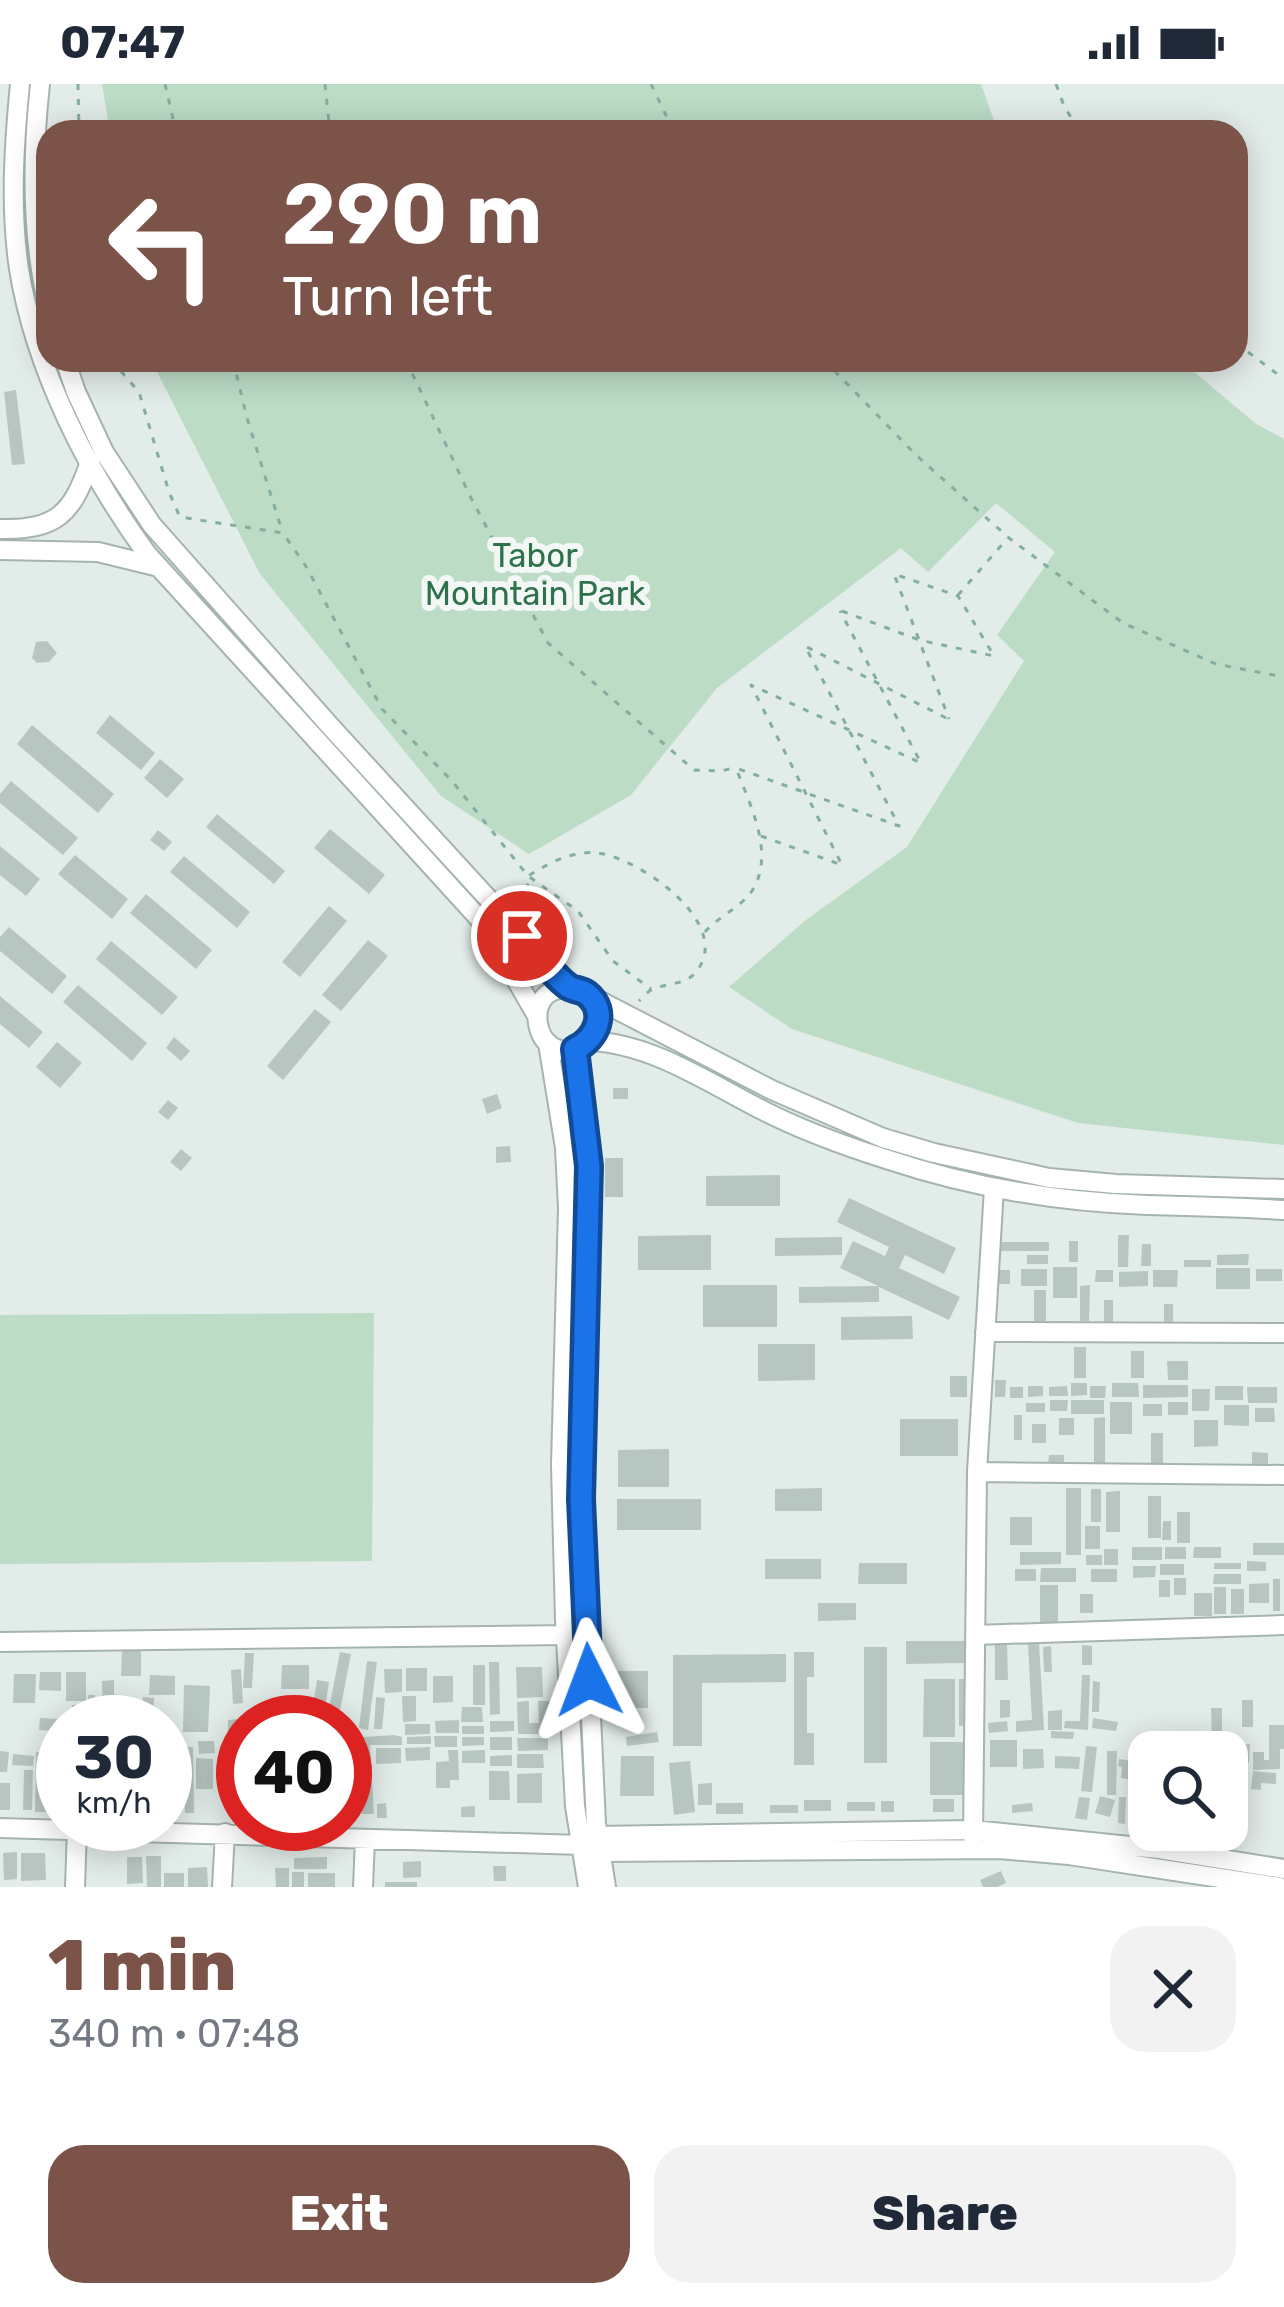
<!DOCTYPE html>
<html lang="en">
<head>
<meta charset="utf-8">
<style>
  :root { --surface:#fff; --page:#f2f2f3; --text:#1f2937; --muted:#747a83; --accent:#7c5349 }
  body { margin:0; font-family:Rubik,sans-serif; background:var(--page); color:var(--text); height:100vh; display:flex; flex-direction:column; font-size:45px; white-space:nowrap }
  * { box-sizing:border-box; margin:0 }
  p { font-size:39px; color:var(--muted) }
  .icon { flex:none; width:66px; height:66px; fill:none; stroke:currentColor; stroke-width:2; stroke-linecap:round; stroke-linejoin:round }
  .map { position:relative; height:1803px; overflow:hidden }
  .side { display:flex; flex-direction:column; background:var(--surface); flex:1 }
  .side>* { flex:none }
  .guide { position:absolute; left:36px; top:36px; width:1212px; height:252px; border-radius:36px; box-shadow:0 6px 30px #0003; background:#7c5349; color:#fff; overflow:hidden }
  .tools { position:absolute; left:1128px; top:1647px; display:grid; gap:24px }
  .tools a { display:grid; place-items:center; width:120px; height:120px; border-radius:24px; background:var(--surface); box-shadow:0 6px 30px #0003; font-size:60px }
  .speed { position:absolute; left:36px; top:1611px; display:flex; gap:24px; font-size:60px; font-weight:700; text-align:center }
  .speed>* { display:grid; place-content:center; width:156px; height:156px; border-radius:50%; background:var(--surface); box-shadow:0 6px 30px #0003; line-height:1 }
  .speed small { font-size:30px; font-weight:400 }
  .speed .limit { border:18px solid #d22; background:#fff; color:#111 }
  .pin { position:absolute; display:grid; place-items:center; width:102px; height:102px; color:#fff; margin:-51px; border:6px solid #fff; border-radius:50%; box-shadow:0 3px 12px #0007 }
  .me { position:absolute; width:132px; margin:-66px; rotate:357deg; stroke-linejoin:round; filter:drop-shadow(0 0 9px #0008) }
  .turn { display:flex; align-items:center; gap:42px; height:252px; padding:0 48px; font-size:54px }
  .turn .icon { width:156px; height:156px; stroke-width:2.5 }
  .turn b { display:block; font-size:84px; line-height:102px }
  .round { display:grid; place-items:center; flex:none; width:126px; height:126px; border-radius:36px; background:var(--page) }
  .overview { display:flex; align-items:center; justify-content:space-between; height:204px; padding:0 48px }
  h1 { font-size:72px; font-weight:800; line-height:90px; color:var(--accent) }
  .action { display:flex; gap:24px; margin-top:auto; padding:24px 48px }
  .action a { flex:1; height:138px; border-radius:36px; background:var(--accent); color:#fff; font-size:48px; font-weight:800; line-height:138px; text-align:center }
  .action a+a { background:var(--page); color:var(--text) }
  .status { display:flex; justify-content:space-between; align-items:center; height:84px; padding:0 60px; background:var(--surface); direction:ltr }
  .status svg { height:33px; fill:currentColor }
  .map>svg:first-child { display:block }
  .green { fill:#bcdcc6 }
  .building { fill:#b8c6c1 }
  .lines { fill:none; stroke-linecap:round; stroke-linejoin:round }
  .minor-casing { stroke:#a5b4af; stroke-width:22 }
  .path { stroke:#84aea2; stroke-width:3; stroke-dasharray:6 9; stroke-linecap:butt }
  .minor { stroke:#fff; stroke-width:18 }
  .route-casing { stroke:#114b97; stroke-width:30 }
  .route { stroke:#1a73e8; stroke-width:21 }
  .labels { text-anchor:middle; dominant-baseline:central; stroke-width:12; stroke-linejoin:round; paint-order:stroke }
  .park-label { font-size:33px; fill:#2e724b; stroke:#f3f8f6 }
</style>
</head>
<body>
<div class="status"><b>07:47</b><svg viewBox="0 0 49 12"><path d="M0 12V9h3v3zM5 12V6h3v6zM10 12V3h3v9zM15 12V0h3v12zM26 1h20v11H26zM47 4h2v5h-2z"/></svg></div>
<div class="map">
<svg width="1284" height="1803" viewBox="0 0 1284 1803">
  <rect width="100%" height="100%" fill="#e2ece8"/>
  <path class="green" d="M102,0H981L998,48H110Z
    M151,276H1180L1256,340L1284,355V1061L1078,1039L792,945L729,903L806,836L907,763L1024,577L997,551L1055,468L996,419L928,488L901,464L717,604L631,711L529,770L441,712L260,490Z
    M374,1229L372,1477L0,1480V1231Z"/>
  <path class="building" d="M16,306L25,380L12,381L4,308Z
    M47,557L57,569L49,578L37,579L32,574L36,558Z
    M110,631L155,669L141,686L96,649Z
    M32,641L114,710L98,729L17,660Z
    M160,675L184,695L167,714L144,694Z
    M11,697L78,754L63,771L0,719V710Z
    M217,730L285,787L274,800L206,743Z
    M330,745L385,791L369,810L314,764Z
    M158,746L172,758L164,767L150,756Z
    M0,762L40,795L26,812L0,791Z
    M75,771L128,815L112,835L58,790Z
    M184,772L250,828L237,844L170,788Z
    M146,810L212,866L196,885L130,829Z
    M329,822L347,837L300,893L282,878Z
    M9,843L67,892L52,910L0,867V853Z
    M368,856L388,872L341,927L322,911Z
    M111,857L178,913L162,931L96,875Z
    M78,901L147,959L132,977L63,918Z
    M0,912L43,948L29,964L0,940Z
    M315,925L331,938L283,996L267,982Z
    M174,953L190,967L181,977L166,964Z
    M57,958L82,979L60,1004L36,983Z
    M613,1004H628V1015H613Z
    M497,1010L502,1024L487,1030L482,1015Z
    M168,1016L178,1024L168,1036L158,1028Z
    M510,1062L511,1078L496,1079V1063Z
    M181,1065L192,1074L181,1087L170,1078Z
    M605,1074H623V1113H605Z
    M780,1091V1122H706V1092Z
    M849,1114L956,1164L944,1190L905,1171L899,1184L960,1213L949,1236L879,1203V1218L799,1219V1203L878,1202L840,1184L853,1157L885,1172L889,1163L837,1138Z
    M711,1151V1186H638V1152Z
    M1118,1151H1129L1128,1183H1118Z
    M842,1153V1171L775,1172V1154Z
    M1069,1157H1078V1178H1069Z
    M998,1158H1049V1167H998Z
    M1142,1160H1151V1182H1141Z
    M1249,1170L1248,1181H1217V1171Z
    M1027,1171H1048V1180H1027Z
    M1184,1176H1211V1183H1184Z
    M1053,1183H1077V1214H1053Z
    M1216,1184H1250V1205H1216Z
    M1021,1185H1047V1202H1021Z
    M1256,1185H1282V1197H1256Z
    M999,1186H1010V1200H998Z
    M1096,1186H1113V1198H1095Z
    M1153,1186H1178L1177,1203H1153Z
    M1148,1187V1202L1119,1203V1188Z
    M703,1201H777V1243H703Z
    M1090,1201L1089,1237H1080V1202Z
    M1034,1206H1046V1237H1034Z
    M1104,1216H1113V1240H1104Z
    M1164,1220H1173V1239H1164Z
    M912,1232L913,1255L841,1256V1233Z
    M758,1260H815V1296L758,1297Z
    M1074,1263H1086V1294H1074Z
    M1131,1267H1144V1294H1131Z
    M1167,1277H1188V1296H1168Z
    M950,1292H967V1313H950Z
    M995,1296H1006L1005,1313H995Z
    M1071,1299H1087V1311L1071,1312Z
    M1112,1299H1138L1139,1313H1112Z
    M1143,1301H1188V1313L1143,1314Z
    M1028,1302H1043V1312L1028,1313Z
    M1067,1302L1068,1312H1049V1303Z
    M1090,1302H1106L1105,1314H1090Z
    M1215,1302H1243V1316H1215Z
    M1010,1303H1023V1314H1010Z
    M1247,1303H1277V1319H1248Z
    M1192,1305H1210L1209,1327H1192Z
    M1050,1316H1068L1067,1327H1050Z
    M1071,1316H1104V1330H1071Z
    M1110,1318H1132V1350H1110Z
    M1168,1318H1188V1331H1168Z
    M1026,1319H1045V1328H1026Z
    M1143,1320H1162V1332H1143Z
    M1224,1321H1249V1342L1224,1341Z
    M1255,1324H1274L1275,1338H1255Z
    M1014,1331H1022V1356H1014Z
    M1105,1333V1380L1094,1381V1334Z
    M1059,1334H1074V1351H1059Z
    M900,1335H958V1372H900Z
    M1194,1336H1218V1362L1194,1363Z
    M1032,1340H1046V1359H1032Z
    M1151,1349H1163V1383H1151Z
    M669,1365V1403H618V1366Z
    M1252,1368L1268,1369V1381H1252Z
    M1049,1371H1064V1382H1048Z
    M822,1404V1427H775V1405Z
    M1066,1404H1081V1471H1066Z
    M1091,1405H1101V1438H1091Z
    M1120,1407V1448H1106V1408Z
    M1148,1412H1161V1454H1148Z
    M617,1415H701V1446H617Z
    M1177,1428H1190V1459H1177Z
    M1010,1433H1032V1461H1010Z
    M1163,1437H1171V1456H1162Z
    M1085,1442H1100V1465H1085Z
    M1253,1459H1284V1471H1253Z
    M1132,1463H1162V1476H1132Z
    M1165,1463H1186V1475H1165Z
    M1194,1463H1221V1474H1193Z
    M1104,1465H1118V1481H1104Z
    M1020,1468H1061V1480L1020,1481Z
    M1086,1471H1102V1481H1086Z
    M765,1475H821V1495H765Z
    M1247,1477L1266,1478V1487H1247Z
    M859,1479H907V1500H858Z
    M1214,1479H1241V1485H1214Z
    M1160,1480H1184V1491H1160Z
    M1133,1482H1156L1155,1493L1133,1494Z
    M1041,1484H1076V1498H1040Z
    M1015,1485H1036V1497H1015Z
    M1091,1485H1117V1498H1091Z
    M1214,1490H1241V1500H1213Z
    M1174,1494H1186V1511H1174Z
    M1273,1495H1280V1527H1273Z
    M1159,1496H1170V1513H1159Z
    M1269,1499V1519H1249V1500Z
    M1040,1501H1058V1538H1040Z
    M1214,1503H1226V1530H1214Z
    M1231,1505H1244V1530H1231Z
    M1194,1509H1212V1532H1194Z
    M1080,1510H1093V1529H1080Z
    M818,1519H856V1536L818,1537Z
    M906,1557H965V1579L906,1580Z
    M995,1559H1007L1008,1596H995Z
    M1039,1559L1044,1646L1016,1648V1637L1032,1636L1028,1560Z
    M1082,1561L1092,1562V1581H1082Z
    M1051,1562L1052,1588H1044L1043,1563Z
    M864,1563H887V1679H864Z
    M122,1566L141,1567V1592H121Z
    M340,1568L351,1570L340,1627L329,1625Z
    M794,1568H814V1593H807V1649H814V1681H794Z
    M245,1569H254L252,1604H243Z
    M786,1570V1598L702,1599V1662H673V1571Z
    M367,1577L377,1578L368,1646L359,1644Z
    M489,1578H499L500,1630L490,1631Z
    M282,1581H309V1605H281Z
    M473,1581H485V1621H473Z
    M516,1583H542L543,1613L517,1614Z
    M406,1584H427V1607H406Z
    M241,1585L243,1619L233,1620L231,1586Z
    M384,1585H402V1608L385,1609Z
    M613,1587H648V1624H613Z
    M40,1588H61V1607L39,1606Z
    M66,1588H86V1617H66Z
    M14,1590H36L35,1619H13Z
    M150,1591L175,1592V1611H149Z
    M1082,1591H1090L1088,1646L1064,1644L1065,1637H1080Z
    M433,1592H453V1618L433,1619Z
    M924,1595H955V1653H923Z
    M959,1595H969V1642H959Z
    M114,1596V1638H103L102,1597Z
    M317,1596L329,1598L325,1624L313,1622Z
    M1093,1597L1100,1598L1099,1628H1092Z
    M184,1601L210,1602L208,1648H183Z
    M88,1611H95V1638H87V1630H84V1638H72V1621H88Z
    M402,1612H416V1637L403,1638Z
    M143,1613L154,1614L153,1638H142Z
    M376,1613L385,1614L382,1645H374Z
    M1000,1616H1010V1633L1000,1634Z
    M1242,1616H1253V1643H1242Z
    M529,1617V1639H539L538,1617H550V1650H518L517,1618Z
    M267,1620H278V1638H266Z
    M283,1621H293L292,1638H282Z
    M462,1623H482L483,1638H461Z
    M1211,1624H1222V1654H1212Z
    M1062,1626V1646H1048V1627Z
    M315,1627L340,1634L339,1638H312Z
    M40,1634L58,1635L57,1647L39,1646Z
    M1093,1634L1118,1638L1116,1647L1092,1644Z
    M238,1635L239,1649H228V1636Z
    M459,1636V1649H436L435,1637Z
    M490,1637H514V1647L490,1648Z
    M1007,1637L1008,1647L989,1649L988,1639Z
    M405,1640H430V1650L405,1651Z
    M1269,1641H1284V1665H1280V1685L1253,1686V1668H1264V1676H1269Z
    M462,1642H484V1650H462Z
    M1051,1647L1074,1648L1073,1655L1051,1654Z
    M657,1648L659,1658L627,1662L626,1653Z
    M48,1649L63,1650V1663L47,1662Z
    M394,1651L402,1653V1661H370L374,1730H362V1703H349V1654Z
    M431,1652V1660H407V1653Z
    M434,1652H457V1663H435Z
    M462,1653H484V1661L462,1662Z
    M490,1653H512V1666H490Z
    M517,1654H548V1666L518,1667Z
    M990,1656H1017V1683H990Z
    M198,1657H214L215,1669L199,1670Z
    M930,1658H963V1711H930Z
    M1130,1660L1157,1662L1156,1668H1149V1674L1129,1673Z
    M1227,1660H1250L1249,1679L1227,1678Z
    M220,1661L236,1662L235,1671H219Z
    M1086,1662L1097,1663L1092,1708L1081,1707Z
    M184,1663H193L194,1729H185Z
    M430,1663V1676L406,1677L405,1664Z
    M376,1664H401V1679L376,1680Z
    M1023,1665H1043L1044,1684L1023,1685Z
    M448,1666H458L459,1696H450V1704H436V1678L449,1677Z
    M485,1666V1679H462V1667Z
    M0,1667L9,1668L7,1688H0Z
    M1107,1667H1117L1116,1711H1107Z
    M36,1668H47L46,1728H35Z
    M165,1669H179L180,1691H165Z
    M13,1670L34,1672L33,1682L12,1681Z
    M517,1670H543L544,1684H517Z
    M512,1671V1682H490V1672Z
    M621,1672H654V1712H620Z
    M1055,1672L1080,1673L1079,1685L1055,1684Z
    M196,1674L213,1675V1705H196Z
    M1119,1675L1135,1677L1134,1685L1146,1686L1144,1698L1121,1694L1122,1683L1118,1682Z
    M690,1677L695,1728L674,1731L669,1679Z
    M236,1685L238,1702L221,1704L220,1686Z
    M24,1686H33L32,1726H23Z
    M489,1687H509L510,1716H489Z
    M1253,1687L1276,1689V1700L1261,1699V1706L1251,1705Z
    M1231,1688H1247L1246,1700L1231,1699Z
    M542,1689V1719H517V1690Z
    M62,1692L63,1709L56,1711L52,1695Z
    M0,1699H10V1726H0Z
    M712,1699V1721H698V1700Z
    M1135,1701L1146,1702L1143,1741L1132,1740Z
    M1227,1702L1247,1705L1242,1741L1227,1739Z
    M1100,1712L1115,1716L1110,1733L1095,1729Z
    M48,1713H60V1729H48Z
    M1079,1713L1090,1714L1087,1736L1075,1734Z
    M1119,1713H1126L1125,1740L1118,1739Z
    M933,1715H954V1728H933Z
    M804,1716H831V1727H804Z
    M881,1717H894V1728H881Z
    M847,1718H875V1727H847Z
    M386,1719L387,1734H377V1720Z
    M716,1719H743V1730H716Z
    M1032,1719L1033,1727L1012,1729V1721Z
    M770,1721H798V1729H770Z
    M475,1722V1733H461V1723Z
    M17,1768V1795L4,1796L3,1769Z
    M21,1769H45L46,1796L21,1797Z
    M146,1772H161V1803H147Z
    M127,1773H142L143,1799L127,1800Z
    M327,1773V1785H294V1774Z
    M421,1777V1793L403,1794V1778Z
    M493,1782H506V1797H494Z
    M207,1783L208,1803H188V1784Z
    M275,1784H289V1803H276Z
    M1001,1787L1006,1799L997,1803H983L980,1796Z
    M292,1788H304V1803H292Z
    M164,1789H184V1803H164Z
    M308,1789H335V1803H308Z
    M385,1798H417V1803H385Z"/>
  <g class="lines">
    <g class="minor-casing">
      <path id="minor" d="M20,0C14,61 10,124 19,185C35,285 88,389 147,470L485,841L537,932
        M40,0C32,73 31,150 48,222
        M65,276L76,308L104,368L152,441L331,643L570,904
        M0,445C57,446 72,430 90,378
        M0,466L98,468L159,483
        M588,911C601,927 603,949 583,961C533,991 514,890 579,906L772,1006L883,1054L934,1069L1049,1094L1116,1100L1284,1105
        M590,957C654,960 710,1000 766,1028C804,1047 845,1062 886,1075C970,1103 1058,1118 1147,1121C1193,1122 1238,1123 1284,1126
        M548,959L565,1064L568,1124L561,1381L565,1536L575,1722L588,1803
        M575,965L589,1082L581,1415L596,1740L606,1803
        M985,1248L1284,1249
        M977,1388L1284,1391
        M975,1551L1284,1541
        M0,1558L566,1551
        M0,1744L581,1761L600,1768L999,1765L1069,1771L1279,1803
        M973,1753L977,1388L994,1104
        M590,1756L597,1752L973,1746L1159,1765L1284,1785
        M75,1803L77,1744
        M222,1803L225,1749
        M363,1803L365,1755"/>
    </g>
    <path class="path" d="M78,0L79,48
      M165,0L176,48
      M325,0L330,48
      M651,0L674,48
      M1056,0L1064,22L1080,48
      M1236,259L1284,295
      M111,276L139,308L169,408L180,433L283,449L307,484L382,625L452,697L528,792L578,827L613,877L651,905
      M233,276L247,334L282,447
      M406,276L471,414L548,559L694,686L721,687L733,684
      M824,276L916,371L1009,454L1123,539L1216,580L1284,593
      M958,511L1007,455
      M842,527L919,556L994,572L958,512L894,490L949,635
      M761,752L842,781L751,601L921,679L840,527
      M705,848C717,834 737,825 749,811C778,774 750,721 736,684L899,742L805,562L950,636
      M553,858L548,843L527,814L528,792C549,779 573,766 598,769C639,774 735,840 696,888C686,901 667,899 653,905C648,907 643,913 639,917"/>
    <use href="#minor" class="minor"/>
  </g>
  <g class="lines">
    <g class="route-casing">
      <path id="route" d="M522,852C535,866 554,893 569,903C574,906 582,906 587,910C609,928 596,955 575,965L589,1082L581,1415L589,1596"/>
    </g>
    <use href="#route" class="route"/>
  </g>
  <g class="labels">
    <g class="park-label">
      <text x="535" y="471">Tabor<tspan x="535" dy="38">Mountain Park</tspan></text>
    </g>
  </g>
</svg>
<div class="tools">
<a><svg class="icon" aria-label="search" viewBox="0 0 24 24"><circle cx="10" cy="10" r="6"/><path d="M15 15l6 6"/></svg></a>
</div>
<div class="speed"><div>30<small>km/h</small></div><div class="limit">40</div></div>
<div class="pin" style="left:522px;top:852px;background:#d93025"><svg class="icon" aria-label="arrive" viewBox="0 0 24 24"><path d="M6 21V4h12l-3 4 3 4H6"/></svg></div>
<svg class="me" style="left:589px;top:1596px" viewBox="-20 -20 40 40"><path d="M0-17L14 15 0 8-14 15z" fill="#1a73e8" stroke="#fff" stroke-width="4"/></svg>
<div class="guide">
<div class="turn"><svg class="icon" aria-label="left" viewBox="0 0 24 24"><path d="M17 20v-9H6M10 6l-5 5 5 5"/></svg><div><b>290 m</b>Turn left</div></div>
</div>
</div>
<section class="side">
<div class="overview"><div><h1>1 min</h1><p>340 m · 07:48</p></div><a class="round"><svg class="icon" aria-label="close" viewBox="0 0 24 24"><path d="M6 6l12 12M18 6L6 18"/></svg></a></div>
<div class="action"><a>Exit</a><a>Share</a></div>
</section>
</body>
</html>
